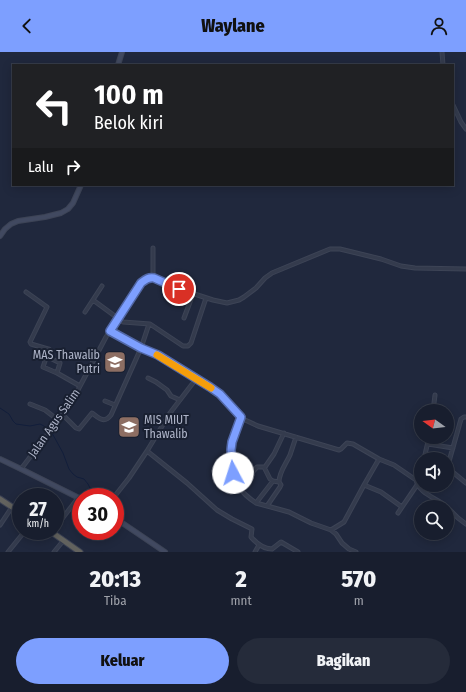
<!DOCTYPE html>
<html lang="id">
<head>
<meta charset="utf-8">
<style>
  :root { --surface:#181e2e; --page:#252b3a; --text:#f1f3f6; --muted:#9fa2aa; --line:#363c4a; --accent:#7d9fff }
  body { margin:0; font-family:"Fira Sans Condensed",sans-serif; background:var(--page); color:var(--text); height:100vh; display:flex; flex-direction:column; font-size:15px; white-space:nowrap }
  * { box-sizing:border-box; margin:0 }
  p { font-size:13px; color:var(--muted) }
  .icon { flex:none; width:22px; height:22px; fill:none; stroke:currentColor; stroke-width:2; stroke-linecap:round; stroke-linejoin:round }
  .map { position:relative; height:500px; overflow:hidden }
  .panel { display:flex; flex-direction:column; background:var(--surface); flex:1 }
  .panel>* { flex:none }
  .banner { position:absolute; left:12px; top:12px; width:442px; height:122px; border-radius:0px; box-shadow:0 2px 10px #0003,0 0 0 1px var(--line); background:#202124; color:#fff; overflow:hidden }
  .needle { width:26px; rotate:285deg }
  .buttons { position:absolute; left:414px; top:352px; display:grid; gap:8px }
  .buttons a { display:grid; place-items:center; width:40px; height:40px; border-radius:50%; background:var(--surface); box-shadow:0 2px 10px #0003,0 0 0 1px var(--line); font-size:20px }
  .speed { position:absolute; left:12px; top:436px; display:flex; gap:8px; font-size:20px; font-weight:700; text-align:center }
  .speed>* { display:grid; place-content:center; width:52px; height:52px; border-radius:50%; background:var(--surface); box-shadow:0 2px 10px #0003,0 0 0 1px var(--line); line-height:1 }
  .speed small { font-size:10px; font-weight:400 }
  .speed .limit { border:6px solid #d22; background:#fff; color:#111 }
  .pin { position:absolute; display:grid; place-items:center; width:34px; height:34px; color:#fff; margin:-17px; border:2px solid #fff; border-radius:50%; box-shadow:0 1px 4px #0007 }
  .me { position:absolute; width:44px; margin:-22px; rotate:355deg; stroke-linejoin:round; filter:drop-shadow(0 0 3px #0008) }
  .turn { display:flex; align-items:center; gap:14px; height:84px; padding:0 16px; font-size:18px }
  .turn .icon { width:52px; height:52px; stroke-width:2.5 }
  .turn b { display:block; font-size:28px; line-height:34px }
  .then { display:flex; align-items:center; height:38px; padding:0 16px; background:#0003; gap:8px; font-size:15px }
  .eta { display:flex; justify-content:space-evenly; align-items:center; height:68px; text-align:center }
  .eta b { font-size:24px; font-weight:800; line-height:28px }
  .primary-button { display:flex; gap:8px; margin-top:auto; padding:8px 16px }
  .primary-button a { flex:1; height:46px; border-radius:24px; background:var(--accent); color:#111; font-size:16px; font-weight:800; line-height:46px; text-align:center }
  .primary-button a+a { background:var(--page); color:var(--text) }
  header { display:flex; justify-content:space-between; align-items:center; height:52px; padding:0 16px; background:var(--accent); color:#111; font-size:18px; font-weight:800 }
  .map>svg:first-child { display:block }
  .lines { fill:none; stroke-linecap:round; stroke-linejoin:round }
  .stream { stroke:#121e3b; stroke-width:1 }
  .minor-casing { stroke:#3d4456; stroke-width:5 }
  .secondary-casing { stroke:#3d4456; stroke-width:6 }
  .trunk-casing { stroke:#3c4254; stroke-width:7 }
  .minor { stroke:#343b4d; stroke-width:3 }
  .secondary { stroke:#414960; stroke-width:4 }
  .trunk { stroke:#62625e; stroke-width:5 }
  .route-casing { stroke:#5167a6; stroke-width:10 }
  .route { stroke:#7d9fff; stroke-width:7 }
  .slow { stroke:#f59e0b; stroke-width:7 }
  .labels { text-anchor:middle; dominant-baseline:central; stroke-width:4; stroke-linejoin:round; paint-order:stroke }
  .poi-label { font-size:12px; fill:#afb5c9; stroke:#192031; text-anchor:end }
  .street-label { font-size:12px; fill:#afb5c9; stroke:#192031 }
</style>
</head>
<body>
<header><svg class="icon" aria-label="back" viewBox="0 0 24 24"><path d="M15 5l-7 7 7 7"/></svg>Waylane<svg class="icon" aria-label="person" viewBox="0 0 24 24"><circle cx="12" cy="8" r="4"/><path d="M4 21q1-7 8-7t8 7"/></svg></header>
<div class="map">
<svg width="466" height="500" viewBox="0 0 466 500">
  <rect width="100%" height="100%" fill="#20283d"/>
  <g class="lines">
    <path class="stream" d="M0,356L9,362L13,369L16,372L30,374L40,372L44,374L52,381L63,401L69,417L73,422L77,425L84,427L88,432L90,436L91,445"/>
    <g class="minor-casing">
      <path id="minor" d="M442,0L443,13
        M453,53L461,70L466,77
        M153,196V226
        M26,240L47,255L30,290L31,292L48,297L49,298L52,307L60,311L57,321
        M93,248L123,270L150,272L183,294H188L191,291L206,246
        M85,260L102,234
        M184,266L193,242
        M110,279L141,296L158,303L220,342L245,368L258,374L339,398L341,397L347,391L353,392L379,407L394,413L416,428C419,442 437,446 447,455
        M49,297L43,315L57,321L80,334
        M148,326L156,330L167,338L171,344L180,348
        M105,349L115,353
        M30,352L45,358L58,368
        M433,359L435,343
        M62,362L76,376L79,377L92,361C99,366 104,372 111,363L141,296L149,272
        M241,365C238,374 234,383 232,391C230,403 232,424 238,434C242,440 250,447 256,451L289,460L311,471L331,478L344,470L364,433L379,407
        M466,365H464L461,367L448,413L449,417L466,431
        M428,392L453,396
        M147,399L187,431L217,458L232,467L252,477L251,485C257,492 263,497 272,497L281,490L298,500
        M424,407L429,385
        M264,415L270,427L273,429
        M21,417L71,351L106,285L141,231L145,228L149,226H153L179,237L213,248L227,251L239,248L244,245L256,236L265,226L272,221L330,197H340L381,207L401,214L415,216L466,217
        M416,428L421,419
        M279,430C279,420 286,412 290,403C292,397 294,391 296,385
        M364,433L381,440L402,455
        M238,434L249,424L257,415H265L274,402L284,381
        M114,445L129,426L147,399L170,361L196,327
        M256,451L273,429L279,430L281,433L280,435L267,454
        M447,455L458,466L466,472
        M398,461L417,433
        M0,473L12,455
        M55,476L78,446
        M331,478L336,482L342,491L349,497L356,500
        M8,500L25,479
        M54,500L63,489
        M255,500L259,493"/>
    </g>
    <g class="secondary-casing">
      <path id="secondary" d="M118,13L122,0
        M0,184L5,177L11,172L18,169L45,165L61,161L68,157L73,151L81,133
        M0,407L21,417L81,447
        M115,466L165,500"/>
    </g>
    <g class="trunk-casing">
      <path id="trunk" d="M0,447L21,461
        M50,479L80,500"/>
    </g>
    <use href="#minor" class="minor"/>
    <use href="#secondary" class="secondary"/>
    <use href="#trunk" class="trunk"/>
  </g>
  <g class="lines">
    <g class="route-casing">
      <path id="route" d="M179,237L154,226C148,225 145,228 141,231L110,279L141,296L158,303L210,335L220,342L241,365L232,390L231,398L233,421"/>
    </g>
    <use href="#route" class="route"/>
    <path class="slow" d="M157,303L211,336"/>
  </g>
  <defs>
    <g id="school-square" transform="scale(1.15)"><rect x="-9" y="-9" width="18" height="18" rx="4" fill="#8d6e63" stroke="#192031"/><path d="M0-5L7-2L0 1L-7-2ZM-4 1L0 2.5L4 1V4Q0 6-4 4Z" fill="#fff"/></g>
  </defs>
  <g fill-rule="evenodd">
    <use href="#school-square" x="115" y="310"/>
    <use href="#school-square" x="129" y="375"/>
  </g>
  <g class="labels">
    <g class="poi-label">
      <text x="100" y="303">MAS Thawalib<tspan x="100" dy="14">Putri</tspan></text>
      <text x="144" y="368" text-anchor="start">MIS MIUT<tspan x="144" dy="14">Thawalib</tspan></text>
    </g>
    <g class="street-label">
      <text transform="translate(54 371) rotate(-55)">Jalan Agus Salim</text>
    </g>
  </g>
</svg>
<div class="buttons">
<a><svg class="needle" viewBox="-14 -14 28 28"><path d="M0-13l5 13h-10z" fill="#e53935"/><path d="M0 13l5-13h-10z" fill="#9fa2aa"/></svg></a>
<a><svg class="icon" aria-label="sound" viewBox="0 0 24 24"><path d="M4 9h4l5-4v14l-5-4H4zM17 9q2 3 0 6"/></svg></a>
<a><svg class="icon" aria-label="search" viewBox="0 0 24 24"><circle cx="10" cy="10" r="6"/><path d="M15 15l6 6"/></svg></a>
</div>
<div class="speed"><div>27<small>km/h</small></div><div class="limit">30</div></div>
<div class="pin" style="left:179px;top:237px;background:#d93025"><svg class="icon" aria-label="arrive" viewBox="0 0 24 24"><path d="M6 21V4h12l-3 4 3 4H6"/></svg></div>
<svg class="me" style="left:233px;top:421px" viewBox="-20 -20 40 40"><circle r="19" fill="#fff"/><path d="M0-13L10 11 0 6-10 11z" fill="#7d9fff"/></svg>
<div class="banner">
<div class="turn"><svg class="icon" aria-label="left" viewBox="0 0 24 24"><path d="M17 20v-9H6M10 6l-5 5 5 5"/></svg><div><b>100 m</b>Belok kiri</div></div>
<div class="then">Lalu<svg class="icon" aria-label="right" viewBox="0 0 24 24"><path d="M7 20v-9h11M14 6l5 5-5 5"/></svg></div>
</div>
</div>
<section class="panel">
<div class="eta">
<div><b>20:13</b><p>Tiba</p></div>
<div><b>2</b><p>mnt</p></div>
<div><b>570</b><p>m</p></div>
</div>
<div class="primary-button"><a>Keluar</a><a>Bagikan</a></div>
</section>
</body>
</html>
